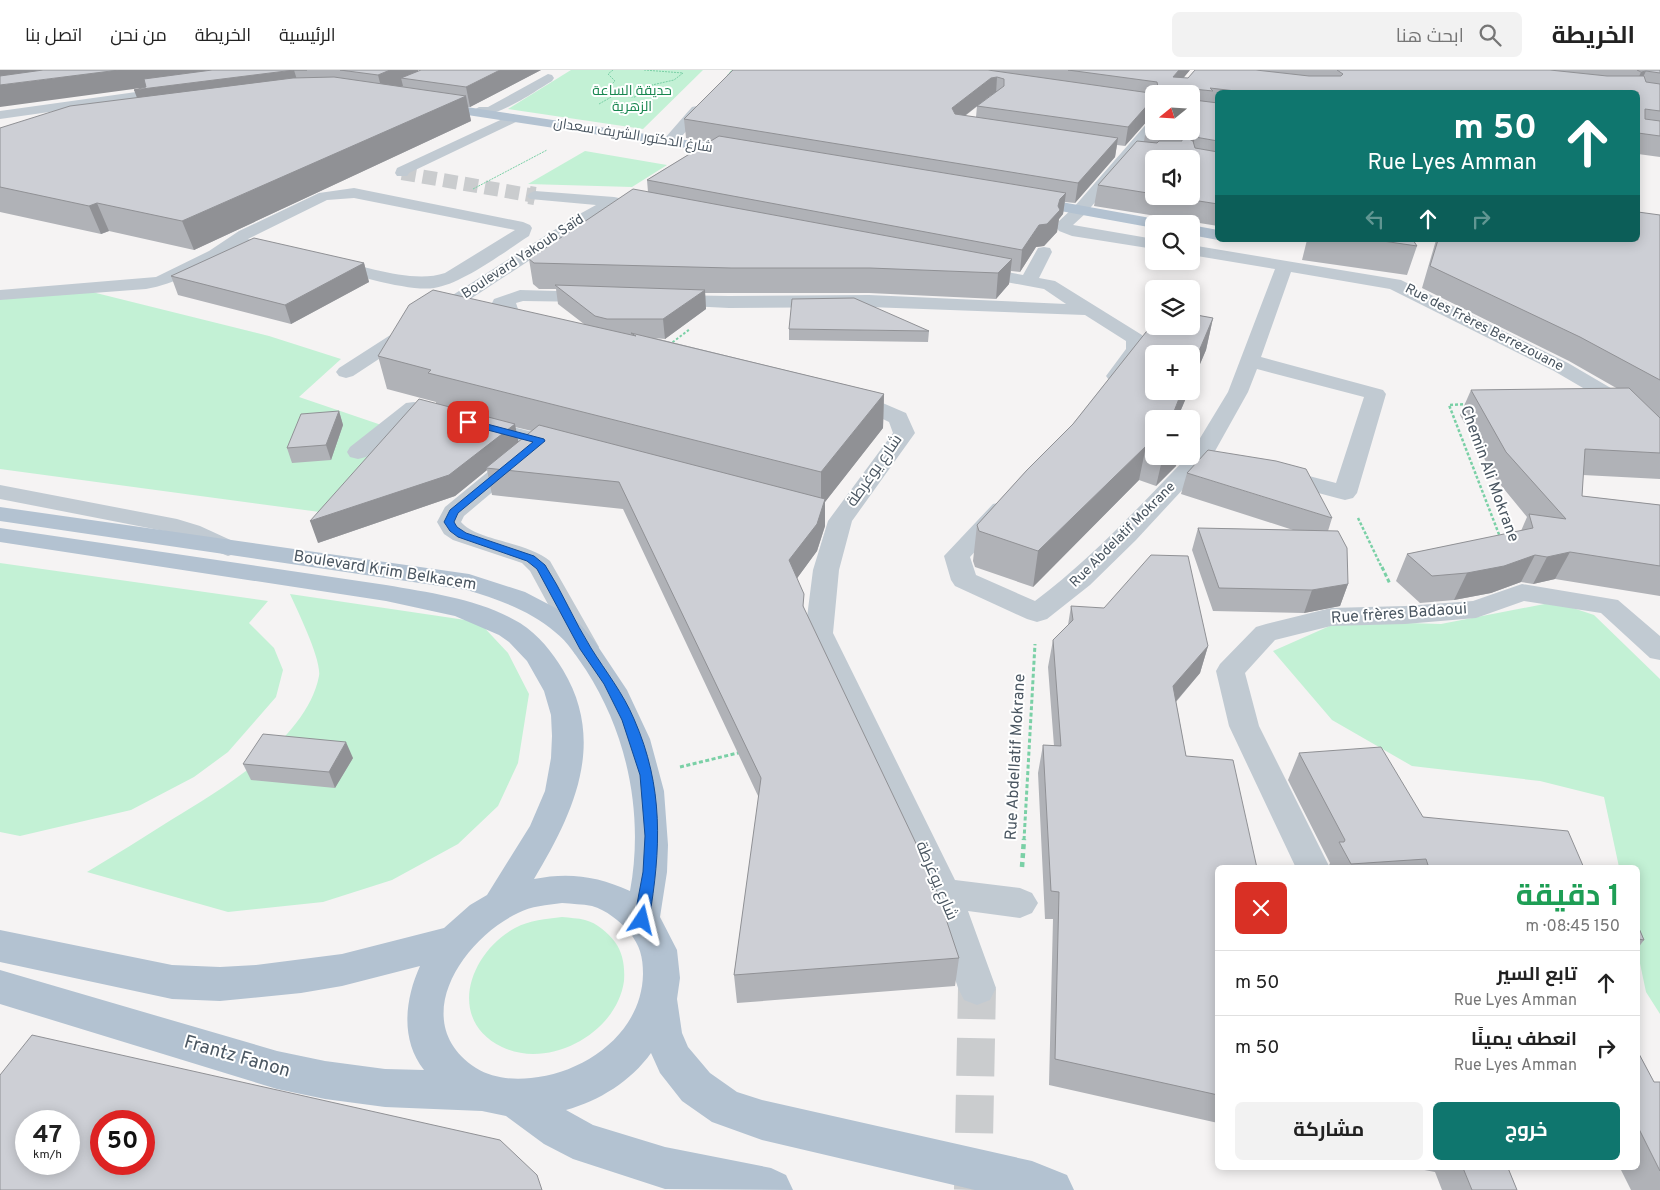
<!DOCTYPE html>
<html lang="ar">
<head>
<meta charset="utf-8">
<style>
  :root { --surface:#fff; --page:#f2f2f2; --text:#222; --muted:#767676; --line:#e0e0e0; --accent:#0f766e }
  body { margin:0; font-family:Overpass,Cairo,sans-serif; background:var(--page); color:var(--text); direction:rtl; height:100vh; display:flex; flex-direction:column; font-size:19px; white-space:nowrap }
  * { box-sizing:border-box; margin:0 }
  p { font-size:16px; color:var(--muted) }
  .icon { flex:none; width:28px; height:28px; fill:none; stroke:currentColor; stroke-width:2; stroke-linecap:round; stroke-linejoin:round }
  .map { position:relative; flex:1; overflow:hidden; direction:ltr }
  .sheet { position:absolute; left:1215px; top:795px; width:425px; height:305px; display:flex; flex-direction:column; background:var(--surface); border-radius:8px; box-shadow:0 2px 12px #0003; direction:rtl }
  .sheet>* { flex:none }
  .banner { position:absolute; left:1215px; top:20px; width:425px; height:152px; border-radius:8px; box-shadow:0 2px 12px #0003; direction:rtl; background:#0f766e; color:#fff; overflow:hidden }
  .needle { width:32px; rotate:252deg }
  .controls { position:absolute; left:1145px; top:15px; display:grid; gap:10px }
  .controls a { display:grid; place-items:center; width:55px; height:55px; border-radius:8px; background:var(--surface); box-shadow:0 2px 12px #0003; font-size:25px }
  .speed { position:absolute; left:15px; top:1040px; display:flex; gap:10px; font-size:25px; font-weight:700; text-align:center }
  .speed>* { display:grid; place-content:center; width:65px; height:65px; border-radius:50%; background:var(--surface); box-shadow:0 2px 12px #0003; line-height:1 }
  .speed small { font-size:12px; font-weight:400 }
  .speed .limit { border:8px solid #d22; background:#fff; color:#111 }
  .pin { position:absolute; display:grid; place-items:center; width:42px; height:42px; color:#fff; margin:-21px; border-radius:10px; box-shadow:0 2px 8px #0006 }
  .me { position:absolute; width:55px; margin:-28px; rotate:10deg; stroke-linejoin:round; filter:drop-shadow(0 0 4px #0008) }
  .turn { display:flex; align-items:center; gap:18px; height:105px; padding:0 20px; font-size:22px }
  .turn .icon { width:65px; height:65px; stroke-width:2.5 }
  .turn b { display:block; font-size:35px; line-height:42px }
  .lanes { display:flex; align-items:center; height:48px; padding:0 20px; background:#0003; justify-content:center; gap:25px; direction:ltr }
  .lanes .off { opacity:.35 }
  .round { display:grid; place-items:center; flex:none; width:52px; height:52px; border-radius:8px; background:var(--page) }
  .headline { display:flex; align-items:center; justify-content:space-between; height:85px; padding:0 20px }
  h1 { font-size:30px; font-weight:700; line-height:38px; color:#1e9e55 }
  .action { display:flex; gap:10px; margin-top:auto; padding:10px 20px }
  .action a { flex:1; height:58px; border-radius:8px; background:var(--accent); color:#fff; font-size:20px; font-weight:700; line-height:58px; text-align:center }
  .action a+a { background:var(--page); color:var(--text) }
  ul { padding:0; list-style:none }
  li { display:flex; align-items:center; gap:15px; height:65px; padding:0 20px; border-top:1px solid var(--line) }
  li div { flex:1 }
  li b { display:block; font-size:19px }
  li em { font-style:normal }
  header { display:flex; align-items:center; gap:30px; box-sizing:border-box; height:70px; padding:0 25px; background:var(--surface); border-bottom:1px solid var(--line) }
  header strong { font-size:24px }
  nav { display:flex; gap:28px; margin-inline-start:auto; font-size:18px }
  .search { width:350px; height:45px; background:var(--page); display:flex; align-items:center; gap:12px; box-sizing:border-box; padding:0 18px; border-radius:8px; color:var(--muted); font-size:19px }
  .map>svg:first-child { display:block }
  .green { fill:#c3f1d5 }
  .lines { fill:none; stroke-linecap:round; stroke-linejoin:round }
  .minor-tunnel-far2 { stroke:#caccce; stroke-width:14; stroke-dasharray:14 7; stroke-linecap:butt }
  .minor-tunnel-far1 { stroke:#caccce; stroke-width:18; stroke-dasharray:18 9; stroke-linecap:butt }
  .minor-tunnel { stroke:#caccce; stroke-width:38; stroke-dasharray:38 19; stroke-linecap:butt }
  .path-far4 { stroke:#7ad0a6; stroke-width:1; stroke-dasharray:2 1; stroke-linecap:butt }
  .path-far3 { stroke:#7ad0a6; stroke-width:2; stroke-dasharray:2.5 2; stroke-linecap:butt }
  .path-far2 { stroke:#7ad0a6; stroke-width:2.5; stroke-dasharray:3 2; stroke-linecap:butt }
  .path-far1 { stroke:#7ad0a6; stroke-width:3; stroke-dasharray:4 2.5; stroke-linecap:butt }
  .path { stroke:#7ad0a6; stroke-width:4.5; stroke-dasharray:5 4; stroke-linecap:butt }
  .minor { fill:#c1cad2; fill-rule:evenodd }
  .major { fill:#b3c2d1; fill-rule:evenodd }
  .wall { fill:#b0b2b7; fill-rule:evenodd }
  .shaded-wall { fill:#909195 }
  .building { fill:#cdcfd5; stroke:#909195; fill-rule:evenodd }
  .route { fill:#1a73e8; stroke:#114b97 }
  .labels { text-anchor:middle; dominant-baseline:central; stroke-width:4; stroke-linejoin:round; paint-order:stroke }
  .far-park-label { font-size:14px; fill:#17864f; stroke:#fff }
  .far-street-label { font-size:14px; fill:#4a5661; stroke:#fff }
  .street-label { font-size:16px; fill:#4a5661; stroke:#fff }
  .near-street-label { font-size:19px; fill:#4a5661; stroke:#fff }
</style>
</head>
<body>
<header>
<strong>الخريطة</strong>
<div class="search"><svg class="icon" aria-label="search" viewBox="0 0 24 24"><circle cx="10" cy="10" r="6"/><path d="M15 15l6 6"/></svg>ابحث هنا</div>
<nav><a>الرئيسية</a><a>الخريطة</a><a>من نحن</a><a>اتصل بنا</a></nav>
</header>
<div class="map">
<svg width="1660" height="1120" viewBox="0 0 1660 1120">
  <rect width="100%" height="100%" fill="#f5f3f3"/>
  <path class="green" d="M571,0H703L643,59L508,39Z
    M585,81L667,95L632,117L528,114Z
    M88,221L269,266L341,289L299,327L402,362L327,443L0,399V225Z
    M0,493L268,531L249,553L274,578L283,600L276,627L228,682L194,707L131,740L20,766L0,762Z
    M290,524L479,552L508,583L529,624L518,693L498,736L458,774L392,810L323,832L228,842L87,802C115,785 143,768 171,750C222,719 307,669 319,606C322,590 297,540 290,524Z
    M1555,532L1594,545L1660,609V944L1646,922L1638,884V798L1619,797L1604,727L1540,711L1412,696L1332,650L1273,581L1341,551L1441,554Z
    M562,847C570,848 578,848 585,850C597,853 607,862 615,872C623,883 625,897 624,911C617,963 549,1000 502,977C446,950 469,883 515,858C530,850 546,849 562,847Z"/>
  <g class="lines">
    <path class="minor-tunnel-far2" d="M402,103L535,126"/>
    <path class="minor-tunnel-far1" d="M529,125L535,126"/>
    <path class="minor-tunnel" d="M973,1120L977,918"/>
    <path class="path-far4" d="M613,0L608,4L615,11L601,25L635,27L652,15L674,10L683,3L644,0
      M722,12L732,0
      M599,34L613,26
      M473,119L547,80"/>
    <path class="path-far3" d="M669,275L690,259"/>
    <path class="path-far2" d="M1468,334L1449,335L1500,467
      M1358,448L1382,498"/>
    <path class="path-far1" d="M1382,497L1390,514
      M680,697L742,682
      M1024,770L1035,574"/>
    <path class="path" d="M1022,797L1024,769"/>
    <path class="minor" d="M548,4L552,5L554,8L552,11C538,19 486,57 472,41L479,37H488Z
      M172,17L176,18L178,21L176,24L0,49V41Z
      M697,36L704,40L702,43L675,74H665L663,71L665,68L692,37Z
      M513,44L520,48L518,51L409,103L407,106H397L395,103L397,98Z
      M1154,50L1155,61L1086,143L1073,155L1154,169V179L1072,166L1059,161L1057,158L1059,151L1074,137L1149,51Z
      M354,118L523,152L530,155L532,158L529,166C504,182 462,214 434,218C409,222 352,204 325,198L322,194L325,190L331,189C364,196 413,214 445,203L515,160L354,128L327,130L248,169L285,178L287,182L285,186L279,187L238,177C210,196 179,213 146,219L0,230V220L156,207L209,181L239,161L319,123Z
      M535,121L614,127L658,136L660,139L658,142L652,144L616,137L588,152L353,306L346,308L339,306L336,302L339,298L576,146L596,135L530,129L527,126L530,123Z
      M1191,175L1401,210L1568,293L1621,324L1660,359V379L1652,377L1637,360L1607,332L1554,301L1390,219L1291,202L1261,287L1383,320L1386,324L1357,423L1353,428L1345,430L1337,428L1270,410L1266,405L1270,400L1278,398L1336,413L1364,327L1257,299L1248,322L1210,390L1136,470L1090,515L1047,549L1037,552L1027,549L955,516L951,510L944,486L993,434L1002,432L1011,434L1014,439L970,487L976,505L1035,531C1092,488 1138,438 1188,386H1191V383L1228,322L1275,199L1191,185Z
      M1044,177L1050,178L1052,182L1039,208L1055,211L1142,265L1145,269L1146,279L1123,310L1116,312L1109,310L1106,306L1126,279V271L1085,245L869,237L729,238L669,235L663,234L660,230L663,226L669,225L729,226L869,225L1066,234L1044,219L974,206L968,205L965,201L968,197L974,196L1023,205L1038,178Z
      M520,220L593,222L599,223L602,227L599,231L593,232L523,231L516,233L520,245L542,252L545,256L542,260L535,262L504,252L500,240L492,233L494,229Z
      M849,323L871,328L906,343L915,363L852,451L839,500L833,563L955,810L1020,818L1032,823L1038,833L1032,843L1020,848L968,841L996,918L990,930L977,935L964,930L958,918L927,823L805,563L813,500L828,451L893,363L889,352L858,337L842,333L838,329L842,325Z
      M414,332L448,340L451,345L448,350L440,351L418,346L366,387L358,389L350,387L347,382L350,377L406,333Z
      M481,349L569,371L572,376L569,381L561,383L473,361L470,356L473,351Z
      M519,381L527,383L530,388L527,393L464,446L461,452C475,470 528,472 550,491L599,577L595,584L585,586L575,584L530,501L522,493L453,470L444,464L437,452L445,437L511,383Z
      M0,415L177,449L200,456L237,473L241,478L237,483L228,486L164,461L0,429Z
      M1522,514L1618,530L1660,566V590L1650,588L1601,543L1524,531L1476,548L1405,554L1331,556L1275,570L1245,603L1259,656L1330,798H1296L1229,656L1216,601L1220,594L1256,557L1266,554L1331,538L1405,536L1473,531Z"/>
    <path class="major" d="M433,32L739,78L744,79L746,82L744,85L739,86L428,39L427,36L428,33Z
      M1028,126L1156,149L1162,151L1164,154H1154V158L1022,134L1020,131L1022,128Z
      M1191,155L1218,160V170L1191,165Z
      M0,437L469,504L525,522L569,545L580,554L595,572L627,620L650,669L664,721L668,775L667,802L660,847L677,880L680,908L677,929L682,963L688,977L710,1003L737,1022L762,1030L1032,1091L1067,1105L1074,1120H975L762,1070L712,1052L682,1031L660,1003L651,983C631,1011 599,1031 566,1040L593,1055L665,1077L771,1098L786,1105L793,1120L665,1119L573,1089L544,1074L506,1046L482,1041L385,1037L325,1029L277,1019L0,934V900L277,981L325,991L385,999L424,1000C400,970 405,929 420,896L342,916L301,923L220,931L172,929L0,892V860L172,895L220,897L256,895L342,884L444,858L470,835L487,825L530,756L545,721L551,688L552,666L551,645L544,621L527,591L509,572L499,565L455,546L386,531L0,472V458L386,515C431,523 480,529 520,553C539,565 552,582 563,600C607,673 573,744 534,809C568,802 598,806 630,821C644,746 628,665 586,600C577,587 568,572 555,562C531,541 497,529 467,520L0,451ZM562,833C572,834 582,834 592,836C606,840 620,851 629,862C640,875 643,887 643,904C642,963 585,1003 531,1008C512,1010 492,1008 476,998C407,953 461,870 518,843C531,836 547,835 562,833Z"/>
  </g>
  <path class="wall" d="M0,0H418V1L421,0H541L470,37H468L471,51L194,180L109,161L101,164L0,142V58L137,28L142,18Z
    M733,0H1190L1183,8H1188L1195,0H1660V87L1638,84V22H1218V156L1094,136L1098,115L1144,71L1146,60L1154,50V61H1191L1154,24V48L1148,50L1125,76L1117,75L1115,87L1075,133L1065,132L1063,144L1059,149L1057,162L1044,176L1036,177L1020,202L1011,201L1009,214L996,229L869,223H705L706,239L665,269L655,268L884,324L883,358L825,432V456L817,481L797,508L804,539L959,888L955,916L737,933L734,905L759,728L623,439L492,425L487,400L455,426L318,473L436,334V332L387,319L378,286L584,254L558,234L556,219H539L533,214L529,189L648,122L647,110L709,72L686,68L684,49ZM992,25L977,36L976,47L965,46L990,26ZM1154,89L1191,126H1154ZM515,357L532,361L518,372Z
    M1660,145V409L1583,405L1582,426L1660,435V526L1555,509L1533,514L1521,512L1491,523L1454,530L1420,533L1396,511L1407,484L1521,461L1527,447L1495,408L1460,345L1471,320L1618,319L1569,291L1422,218L1436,170H1638Z
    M1307,170H1413L1417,176L1407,205L1302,190Z
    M364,193L369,212L291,254L178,225L171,206Z
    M1191,244L1213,248L1206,280L1191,315V284H1154V321H1189L1177,349H1154V386H1178L1176,396L1156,416L1139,410L1033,517L975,497L973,491L977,455L1027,400L1073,354L1154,252V256H1191Z
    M789,259L929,261L928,272L789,270Z
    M339,341L343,355L331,390L292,393L287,378Z
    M1187,403L1332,448L1328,461L1348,514L1340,536L1304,543L1213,541L1192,480L1198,458L1293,460L1181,424Z
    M1071,536L1208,576L1200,603L1176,632L1186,686L1218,798V1053L1049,1015L1053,849H1045L1038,703L1043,675L1054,676L1048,597L1053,570L1068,555Z
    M1299,683L1423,747L1584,798H1328L1330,793L1288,710Z
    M353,688L335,718L251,710L243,694Z
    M1638,856L1644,870L1638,878Z
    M1638,982L1654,1012H1660V1120H1631L1620,1098H1638Z
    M1414,1098H1522H1508L1517,1120H1442L1435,1102Z"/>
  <path class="shaded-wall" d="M0,0H98L0,15Z
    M119,0H266L267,1L0,37V15Z
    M294,0L300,20L142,41L134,20Z
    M390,0H418L420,9L401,8L403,16L383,25L378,5Z
    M500,0H541L470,37L466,17Z
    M1179,0H1190L1170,24L1173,7Z
    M1646,1L1638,18L1633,20L1641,2Z
    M997,7L996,24L990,26L950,57L952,38L991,8Z
    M466,26L471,51L194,180L182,151Z
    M1151,31H1154V48L1148,50L1125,76L1128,57Z
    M1195,67L1191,86L1189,69Z
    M1118,68L1115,87L1075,133L1078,113Z
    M1066,123L1063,144L1059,149L1057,162L1044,176L1036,177L1020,202L1022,180L1039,155L1058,136L1060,129Z
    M97,133L109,161L101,164L89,136Z
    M1012,189L1009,214L996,229L998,203Z
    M364,193L369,212L291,254L285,235Z
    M705,220L706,239L665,269L663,249Z
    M1213,248L1206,280L1191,315V300Z
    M1182,321H1189L1177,349H1171Z
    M884,324L883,358L825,432V456L817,481L790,518L789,490L821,437V402Z
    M339,341L343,355L331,390L326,375Z
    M515,354L519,375L486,398L487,400L455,426L318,473L310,451Z
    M1146,376L1139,410L1033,517L1038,481Z
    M1163,386H1178L1176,396L1156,416Z
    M1570,482L1555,509L1533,514L1547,487Z
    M1535,485L1521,512L1491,523L1454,530L1467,503Z
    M1348,514L1340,536L1304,543L1312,520Z
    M1208,576L1200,603L1165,644L1173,616Z
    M346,672L353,688L335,718L329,702Z"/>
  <path class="building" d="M43,0H119L0,15V6Z
    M212,0H307H294L134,20L146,17L144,9Z
    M340,0H390L378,5Z
    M421,0H500L466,17L401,8Z
    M733,0H988L1157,24L1159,22L1157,12L1068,0H1179L1173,7L1188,8L1195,0H1256L1309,6H1341L1343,4L1337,0H1550L1607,6H1644L1646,12L1660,14V41L1645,39V49L1660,51V66L1638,63V22H1244L1210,18L1213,21L1193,19L1194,30L1218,33V71L1195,67L1189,69L1193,71L1195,78L1218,82V134L1167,126H1191V89H1154V124L1098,115L1137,71L1157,73L1159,71H1182V68L1174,64L1157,61H1191V24H1154V31H1151L1128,57L977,36L1004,16V9L997,7L991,8L952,38L955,44L1118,68L1078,113L684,49Z
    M1637,0H1660V3L1646,1L1641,2Z
    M334,7L466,26L182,151L97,133L89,136L0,117V58L70,36L293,8Z
    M1154,50V61L1146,60Z
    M719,66L1066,123L1060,129L1058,136L1060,140L1047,154L1039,155L1022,180L647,110Z
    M633,119L1012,189L998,203L870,198H731L534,193L529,189Z
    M1638,142L1660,145V310L1580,267L1430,196L1438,170H1638Z
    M254,168L364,193L285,235L171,206Z
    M1376,170H1413L1417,176Z
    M555,215L705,220L663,249H607L595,246Z
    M433,220L636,266L631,263L884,324L821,402L428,303L431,300L378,286L409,235Z
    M854,228L929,261L789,259L792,229Z
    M1191,244L1213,248L1191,300V284H1154V321H1182L1171,349H1154V378L1146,376L1038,481L979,461L977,455L1027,400L1073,354L1154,252V256H1191Z
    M1629,318L1660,348V383L1585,379L1582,426L1660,435V496L1570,482L1547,487L1535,485L1504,496L1467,503L1432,506L1407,484L1533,458L1529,444L1566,449L1506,382L1471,320Z
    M419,329L515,354L449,405L310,451Z
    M339,341L326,375L287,378L301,344Z
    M539,355L825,429L817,454L789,490L804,524L803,536L932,807L959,888L734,905L761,708L619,412L486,398Z
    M1208,380L1276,391L1306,399L1332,448L1187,403Z
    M1198,458L1338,461L1347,478L1348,514L1312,520L1219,518Z
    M1151,485L1188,486L1208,576L1173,616L1186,686L1233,690L1257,798H1218V1025L1055,989L1059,822L1051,821L1043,675L1061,676L1053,570L1073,550L1071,536L1104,538Z
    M263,664L346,672L329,702L243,694Z
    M1381,677L1423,747L1568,761L1584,798H1429L1426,789L1351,794L1339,772H1344L1345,770L1299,683Z
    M1638,856L1644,870L1638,869Z
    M32,965L500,1070L537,1105L542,1120H0V1005ZM26,1051H69V1094H26ZM101,1051H144V1094H101Z
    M1638,982L1654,1012H1660V1101L1638,1057Z
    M1463,1098H1508L1517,1120H1472Z"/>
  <path class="route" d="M468,349L544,369L545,371L458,443L454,452L457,457L466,463L534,486L545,495C562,521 574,551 591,578C606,602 623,623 634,649C664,717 661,779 649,850L647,855L642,856L636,855L634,850L643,802L645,766L640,705L622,650L604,614L580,579L537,499L527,491L458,467L450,461L444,452L450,440L533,372L465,354V350Z"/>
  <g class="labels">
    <g class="far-park-label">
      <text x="632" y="21">حديقة الساعة<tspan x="632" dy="16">الزهرية</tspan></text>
    </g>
    <g class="far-street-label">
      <text transform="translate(633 66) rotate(9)">شارغ الدكتور الشريف سعدان</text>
      <text transform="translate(523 187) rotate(-33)">Boulevard Yakoub Saïd</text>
      <text transform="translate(1484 258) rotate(27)">Rue des Frères Berrezouane</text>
      <text transform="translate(1123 465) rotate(-45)">Rue Abdelatif Mokrane</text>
    </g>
    <g class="street-label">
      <text transform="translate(875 401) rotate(-55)">شارع يوغرطة</text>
      <text transform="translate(1489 404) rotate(70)">Chemin Ali Mokrane</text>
      <text transform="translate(385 501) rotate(9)">Boulevard Krim Belkacem</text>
      <text transform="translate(1399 544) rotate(-4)">Rue frères Badaoui</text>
      <text transform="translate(1016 687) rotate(-87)">Rue Abdellatif Mokrane</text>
      <text transform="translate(936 811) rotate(67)">شارع يوغرطة</text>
    </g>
    <g class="near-street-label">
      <text transform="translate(237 987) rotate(16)">Frantz Fanon</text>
    </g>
  </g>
</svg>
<div class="controls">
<a><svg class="needle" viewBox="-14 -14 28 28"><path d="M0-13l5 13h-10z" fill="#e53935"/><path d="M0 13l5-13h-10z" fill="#767676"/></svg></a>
<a><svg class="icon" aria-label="sound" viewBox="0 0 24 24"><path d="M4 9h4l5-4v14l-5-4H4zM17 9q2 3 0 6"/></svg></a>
<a><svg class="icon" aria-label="search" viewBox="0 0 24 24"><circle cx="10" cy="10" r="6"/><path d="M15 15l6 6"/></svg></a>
<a><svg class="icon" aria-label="layers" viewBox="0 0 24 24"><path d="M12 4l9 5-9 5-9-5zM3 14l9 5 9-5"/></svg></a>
<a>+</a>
<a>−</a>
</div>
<div class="speed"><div>47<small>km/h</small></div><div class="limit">50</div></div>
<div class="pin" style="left:468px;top:352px;background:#d93025"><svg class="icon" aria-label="arrive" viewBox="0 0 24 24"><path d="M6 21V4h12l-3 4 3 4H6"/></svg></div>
<svg class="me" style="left:642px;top:850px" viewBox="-20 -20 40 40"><path d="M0-17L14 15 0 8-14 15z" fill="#1a73e8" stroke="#fff" stroke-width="4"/></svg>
<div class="banner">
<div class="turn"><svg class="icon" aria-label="ahead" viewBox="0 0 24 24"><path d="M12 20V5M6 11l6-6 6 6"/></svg><div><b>50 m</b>Rue Lyes Amman</div></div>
<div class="lanes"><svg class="icon off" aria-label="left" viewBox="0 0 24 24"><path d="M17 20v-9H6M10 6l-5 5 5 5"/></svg><svg class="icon" aria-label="ahead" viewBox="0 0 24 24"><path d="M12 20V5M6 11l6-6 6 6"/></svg><svg class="icon off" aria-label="right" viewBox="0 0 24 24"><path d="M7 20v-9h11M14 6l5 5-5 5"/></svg></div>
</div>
<section class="sheet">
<div class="headline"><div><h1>1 دقيقة</h1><p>150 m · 08:45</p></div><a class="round" style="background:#d93025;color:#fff"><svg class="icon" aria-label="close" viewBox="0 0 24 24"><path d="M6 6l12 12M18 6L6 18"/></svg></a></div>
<ul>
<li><svg class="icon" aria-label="ahead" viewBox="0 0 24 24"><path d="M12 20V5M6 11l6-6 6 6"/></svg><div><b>تابع السير</b><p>Rue Lyes Amman</p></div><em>50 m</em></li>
<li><svg class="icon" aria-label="right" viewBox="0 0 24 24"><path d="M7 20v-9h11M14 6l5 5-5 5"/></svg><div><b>انعطف يمينًا</b><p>Rue Lyes Amman</p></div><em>50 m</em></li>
</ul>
<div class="action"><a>خروج</a><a>مشاركة</a></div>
</section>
</div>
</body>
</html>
